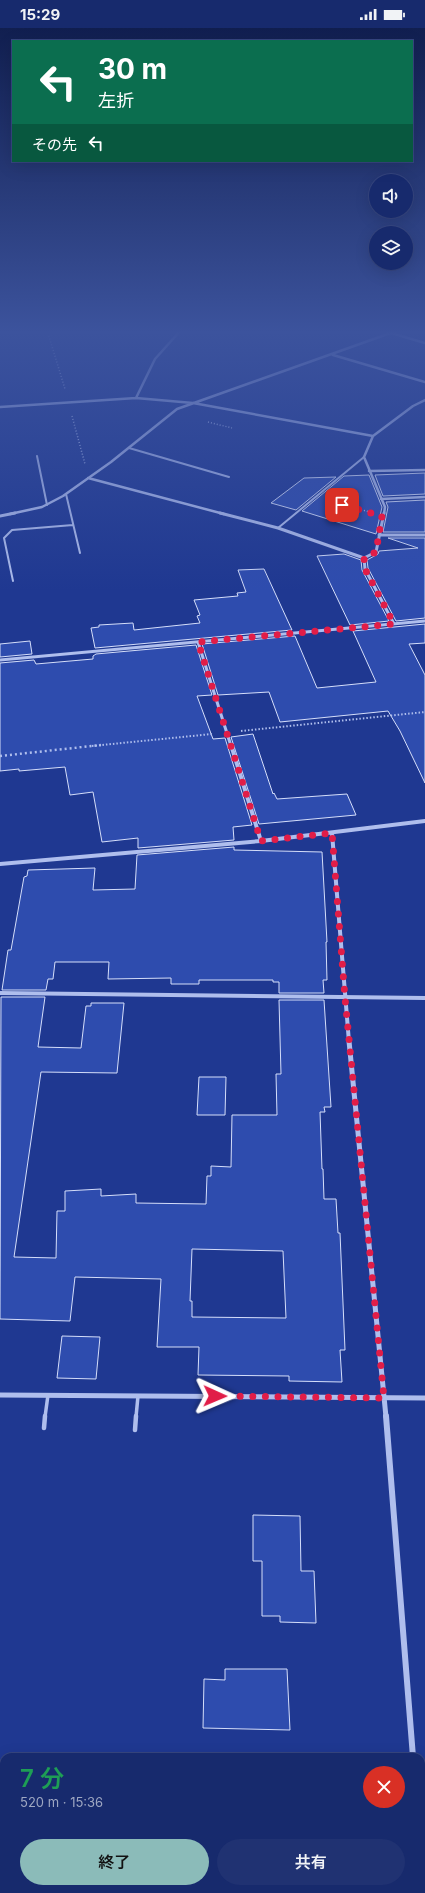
<!DOCTYPE html>
<html lang="ja">
<head>
<meta charset="utf-8">
<style>
  :root { --surface:#172a6d; --page:#203272; --text:#f1f3f6; --muted:#9ea7c2; --line:#364680; --accent:#8bbbb9 }
  body { margin:0; font-family:Inter,"Noto Sans JP",sans-serif; background:var(--page); color:var(--text); height:100vh; display:flex; flex-direction:column; font-size:15px; white-space:nowrap }
  * { box-sizing:border-box; margin:0 }
  p { font-size:13px; color:var(--muted) }
  .icon { flex:none; width:22px; height:22px; fill:none; stroke:currentColor; stroke-width:2; stroke-linecap:round; stroke-linejoin:round }
  .map { position:relative; flex:1; overflow:hidden }
  .panel { position:absolute; left:0px; top:1725px; width:425px; height:140px; display:flex; flex-direction:column; background:var(--surface); border-radius:12px 12px 0 0; box-shadow:0 4px 16px #0002,0 0 0 1px var(--line) }
  .panel>* { flex:none }
  .banner { position:absolute; left:12px; top:12px; width:401px; height:122px; border-radius:0px; box-shadow:0 4px 16px #0002,0 0 0 1px var(--line); background:#0b6e4f; color:#fff; overflow:hidden }
  .tools { position:absolute; left:369px; top:146px; display:grid; gap:8px }
  .tools a { display:grid; place-items:center; width:44px; height:44px; border-radius:50%; background:var(--surface); box-shadow:0 4px 16px #0002,0 0 0 1px var(--line); font-size:20px }
  .pin { position:absolute; display:grid; place-items:center; width:34px; height:34px; color:#fff; margin:-17px; border-radius:8px; box-shadow:0 2px 6px #0006 }
  .me { position:absolute; width:44px; margin:-22px; rotate:91deg; stroke-linejoin:round; filter:drop-shadow(0 0 3px #0008) }
  .turn { display:flex; align-items:center; gap:14px; height:84px; padding:0 20px; font-size:18px }
  .turn .icon { width:52px; height:52px; stroke-width:2.5 }
  .turn b { display:block; font-size:28px; line-height:34px }
  .then { display:flex; align-items:center; height:38px; padding:0 20px; background:#0003; gap:8px; font-size:15px }
  .round { display:grid; place-items:center; flex:none; width:42px; height:42px; border-radius:21px; background:var(--page) }
  .head { display:flex; align-items:center; justify-content:space-between; height:68px; padding:0 20px }
  h1 { font-size:24px; font-weight:600; line-height:30px; color:#1e9e55 }
  .cta { display:flex; gap:8px; margin-top:auto; padding:8px 20px }
  .cta a { flex:1; height:46px; border-radius:24px; background:var(--accent); color:#111; font-size:16px; font-weight:600; line-height:46px; text-align:center }
  .cta a+a { background:var(--page); color:var(--text) }
  .status { display:flex; justify-content:space-between; align-items:center; height:28px; padding:0 20px; background:var(--surface); direction:ltr }
  .status svg { height:11px; fill:currentColor }
  .map>svg:first-child { display:block }
  .building { fill:#2e4cae; stroke:#d5defa; fill-rule:evenodd }
  .lines { fill:none; stroke-linecap:round; stroke-linejoin:round }
  .path-far2 { stroke:#afbeed; stroke-width:1.5; stroke-dasharray:1 2; stroke-linecap:butt }
  .path-far1 { stroke:#afbeed; stroke-width:2; stroke-dasharray:1.5 2; stroke-linecap:butt }
  .path { stroke:#afbeed; stroke-width:2.5; stroke-dasharray:2 3; stroke-linecap:butt }
  .lane-far2 { stroke:#afbeed; stroke-width:2 }
  .lane-far1 { stroke:#afbeed; stroke-width:3.5 }
  .lane { stroke:#afbeed; stroke-width:4.5 }
  .street-far4 { stroke:#afbeed; stroke-width:2.5 }
  .street-far3 { stroke:#afbeed; stroke-width:3 }
  .street-far2 { stroke:#afbeed; stroke-width:4 }
  .street-far1 { stroke:#afbeed; stroke-width:5 }
  .street { stroke:#afbeed; stroke-width:6 }
  .route { stroke:#e11d48; stroke-width:7; stroke-dasharray:0 12.6 }
</style>
</head>
<body>
<div class="status"><b>15:29</b><svg viewBox="0 0 49 12"><path d="M0 12V9h3v3zM5 12V6h3v6zM10 12V3h3v9zM15 12V0h3v12zM26 1h20v11H26zM47 4h2v5h-2z"/></svg></div>
<div class="map">
<svg width="425" height="1865" viewBox="0 0 425 1865">
  <rect width="100%" height="100%" fill="#1f3891"/>
  <path class="building" d="M425,445V466L383,468L375,447Z
    M369,447L382,479L376,506L302,483L344,448Z
    M336,449L296,482L271,475L304,450Z
    M425,472V504H383L388,479L386,474Z
    M388,510H425V590L396,593L368,540L367,532L378,526L379,523L418,520Z
    M344,526L361,532L362,542L389,593L350,597L317,528Z
    M264,541L292,602L95,620L91,600L99,599V597L133,595L134,602L200,595L197,588L200,587L194,572L238,568L237,565L246,564L238,542Z
    M425,596V615L409,616L425,647V755L400,703L388,683L280,694L269,664L218,667L202,616L295,608L317,660L376,654L353,603Z
    M30,613L32,626L0,629V616Z
    M196,617L212,667L197,668L213,711L225,710L252,797L233,799L234,812L138,820V810L102,814L93,764L70,767L65,739L19,743V741L0,743V635L34,632L36,636L93,631V628L96,626Z
    M253,706L273,766L274,765L277,771L347,766L356,787L259,796L231,709Z
    M234,819V822L322,824L327,914H326L327,952H323L324,965H279V954H273V952H199V956H171V950L108,951L109,934H55L53,951H48L46,962H2L8,922H11L24,849L27,848L28,842L95,840L93,862L135,861L137,827Z
    M1,969H45L38,1019L81,1020L86,978H91V975H124L117,1045L41,1044L14,1229L56,1230L57,1183H65V1163L101,1161V1168L136,1166V1175L206,1176L207,1148H211V1138L231,1139L232,1087H277L276,1046H281L279,972H324L331,1079H324L325,1084H320L322,1141H323L324,1171H336L338,1205H340L345,1322H340L342,1354L289,1353V1348L198,1347L199,1319H157L161,1251L75,1249L70,1293L0,1291ZM192,1221L283,1223L286,1290L192,1289V1273H190Z
    M199,1049H226L225,1087H197Z
    M62,1308L100,1309L96,1351L57,1350Z
    M253,1487L300,1488L301,1543H314L316,1595L280,1594V1588H262V1533H253Z
    M225,1641H287L290,1702L203,1700L204,1651L225,1652Z"/>
  <g class="lines">
    <path class="path-far2" d="M47,302L65,361
      M72,388L85,436
      M208,394L232,400
      M332,474L370,484"/>
    <path class="path-far1" d="M241,703L425,684
      M92,718L212,706"/>
    <path class="path" d="M0,728L101,717"/>
    <path class="lane-far2" d="M129,420L229,449
      M37,428L47,477
      M66,466L80,525
      M278,500L364,429
      M13,553L4,510L12,502L73,497"/>
    <path class="lane-far1" d="M45,1389L48,1367
      M136,1389L138,1368"/>
    <path class="lane" d="M44,1400L45,1388
      M135,1402L136,1388
      M161,1861V1865"/>
    <path class="street-far4" d="M381,302L425,315
      M333,327L425,354
      M136,370L155,331L181,302
      M0,379L136,370L193,375L373,408
      M369,443L425,442
      M88,450L224,486
      M381,471L425,469
      M10,486L42,479L63,468L111,434L177,381L399,302
      M384,486L385,479L364,429L373,408L413,378L425,372"/>
    <path class="street-far3" d="M220,485L278,500L364,530L376,524L384,485
      M0,488L15,485
      M379,507H425
      M364,530L365,541L394,596
      M198,614L231,718
      M0,632L425,593"/>
    <path class="street-far2" d="M231,717L261,813
      M332,805L349,1014
      M0,836L261,813L425,793
      M0,965L425,970"/>
    <path class="street-far1" d="M349,1013L386,1389
      M0,1367L425,1370"/>
    <path class="street" d="M386,1388L413,1729
      M421,1824L424,1865"/>
  </g>
  <linearGradient id="sky" x2="0" y2="1"><stop stop-color="#111f50"/><stop offset="0.54" stop-color="#3c539d"/><stop offset="1" stop-color="#3c539d" stop-opacity="0"/></linearGradient>
  <rect width="425" height="563" fill="url(#sky)"/>
  <g class="lines">
    <path class="route" d="M215,1368L384,1370L345,970L332,805L261,813L198,614L394,596L365,541L364,530L376,524L382,488L342,477"/>
  </g>
</svg>
<div class="tools">
<a><svg class="icon" aria-label="sound" viewBox="0 0 24 24"><path d="M4 9h4l5-4v14l-5-4H4zM17 9q2 3 0 6"/></svg></a>
<a><svg class="icon" aria-label="layers" viewBox="0 0 24 24"><path d="M12 4l9 5-9 5-9-5zM3 14l9 5 9-5"/></svg></a>
</div>
<div class="pin" style="left:342px;top:477px;background:#d93025"><svg class="icon" aria-label="arrive" viewBox="0 0 24 24"><path d="M6 21V4h12l-3 4 3 4H6"/></svg></div>
<svg class="me" style="left:215px;top:1368px" viewBox="-20 -20 40 40"><path d="M0-17L14 15 0 8-14 15z" fill="#e11d48" stroke="#fff" stroke-width="4"/></svg>
<div class="banner">
<div class="turn"><svg class="icon" aria-label="left" viewBox="0 0 24 24"><path d="M17 20v-9H6M10 6l-5 5 5 5"/></svg><div><b>30 m</b>左折</div></div>
<div class="then">その先<svg class="icon" aria-label="left" viewBox="0 0 24 24"><path d="M17 20v-9H6M10 6l-5 5 5 5"/></svg></div>
</div>
<section class="panel">
<div class="head"><div><h1>7 分</h1><p>520 m · 15:36</p></div><a class="round" style="background:#d93025;color:#fff"><svg class="icon" aria-label="close" viewBox="0 0 24 24"><path d="M6 6l12 12M18 6L6 18"/></svg></a></div>
<div class="cta"><a>終了</a><a>共有</a></div>
</section>
</div>
</body>
</html>
